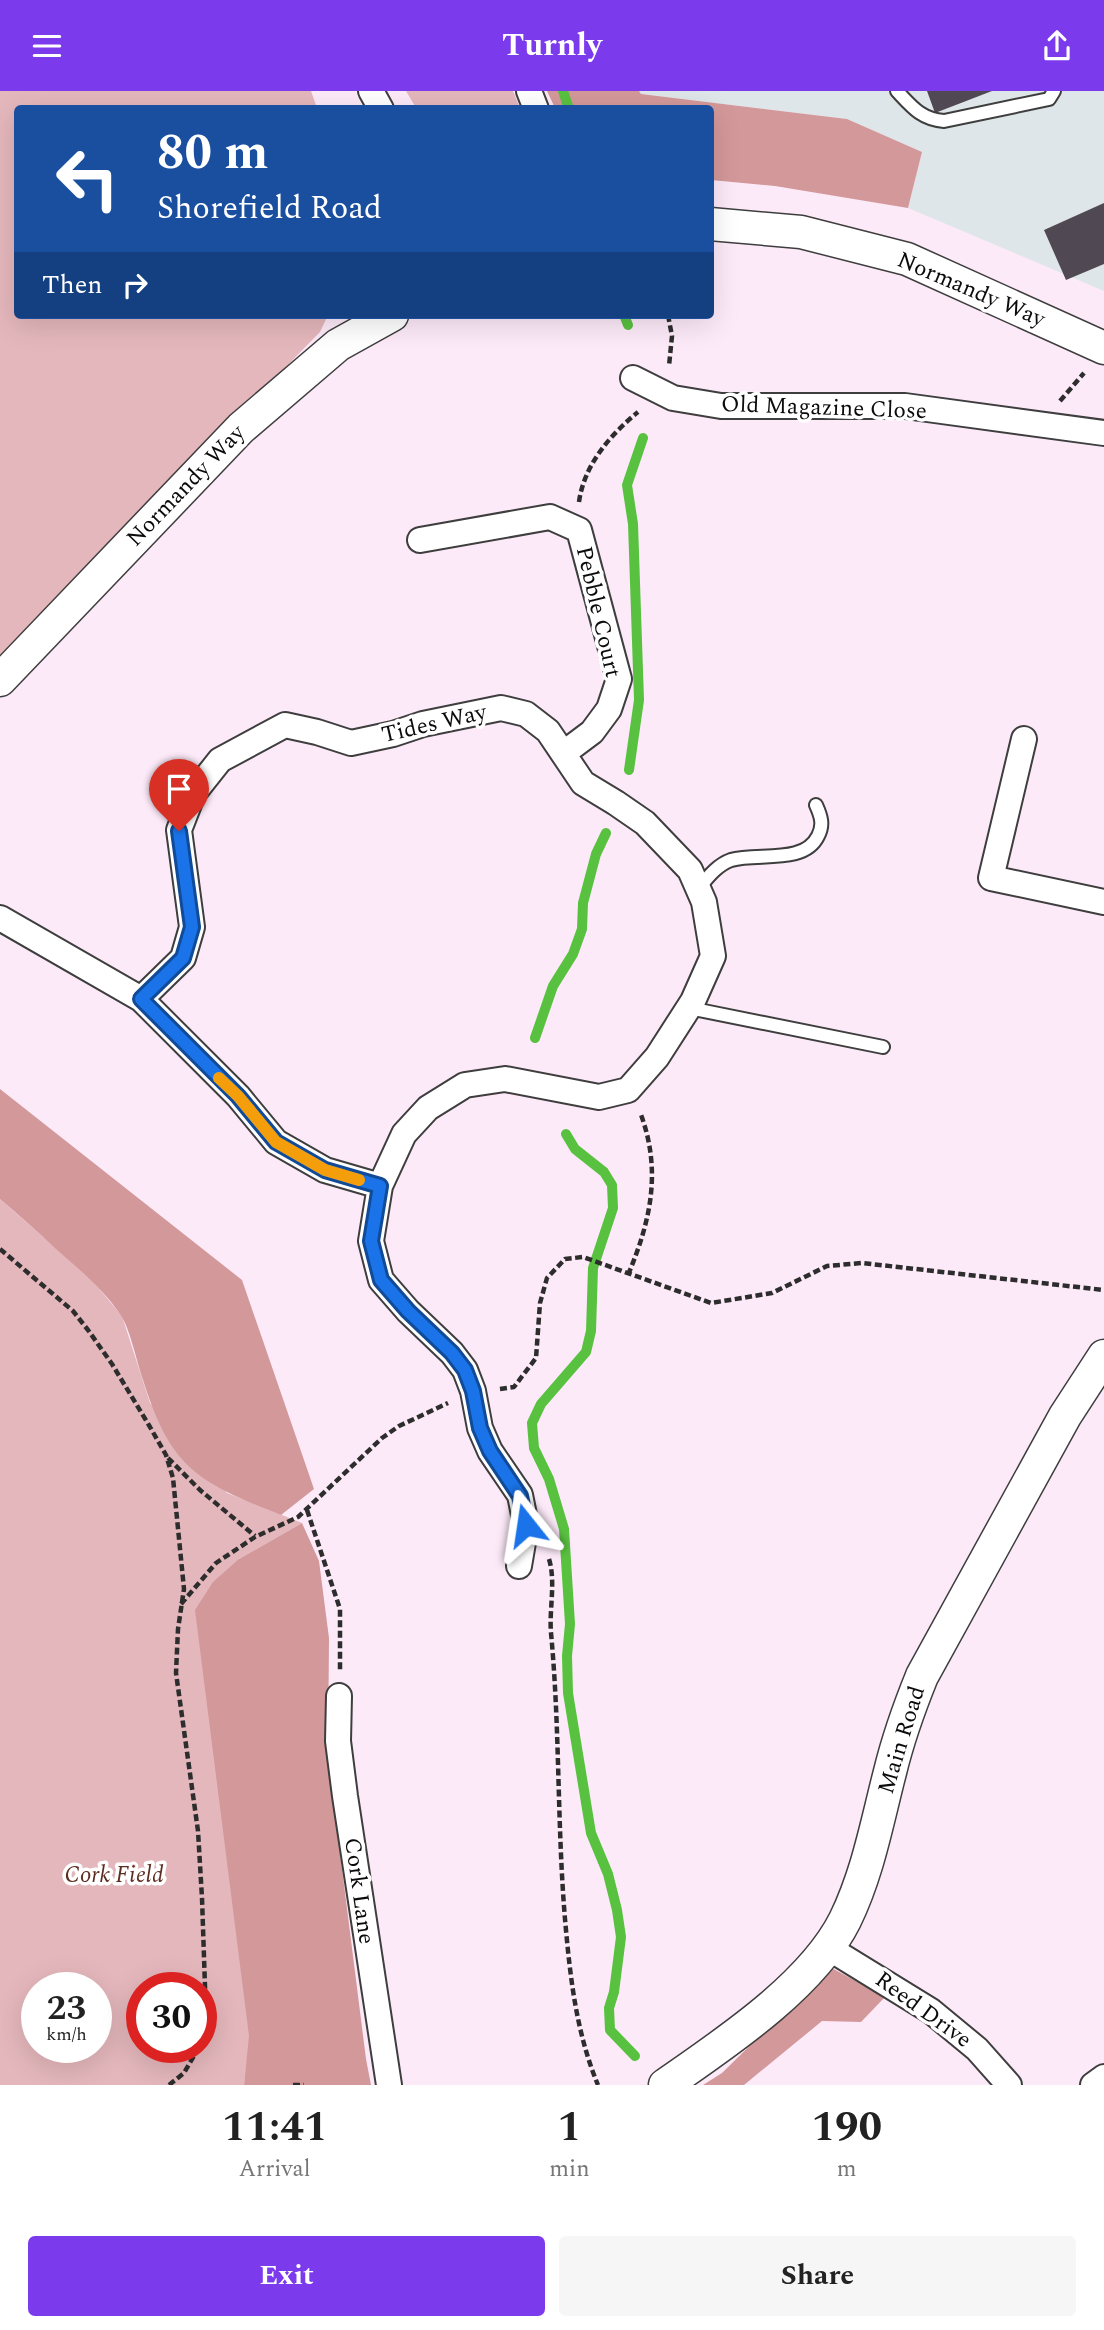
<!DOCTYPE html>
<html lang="en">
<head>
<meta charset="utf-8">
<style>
  :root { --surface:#fff; --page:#f6f6f6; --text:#222; --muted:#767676; --accent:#7c3aed }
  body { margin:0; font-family:Spectral,serif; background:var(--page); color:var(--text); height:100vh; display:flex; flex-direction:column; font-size:26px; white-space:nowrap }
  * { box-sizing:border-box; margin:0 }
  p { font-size:23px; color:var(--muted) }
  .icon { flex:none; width:38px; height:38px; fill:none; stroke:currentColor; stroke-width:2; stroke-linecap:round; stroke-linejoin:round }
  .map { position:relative; height:1994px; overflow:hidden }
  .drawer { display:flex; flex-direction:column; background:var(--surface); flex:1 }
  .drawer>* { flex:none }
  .banner { position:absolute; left:14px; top:14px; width:700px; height:214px; border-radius:7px; box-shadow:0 7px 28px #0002; background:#1a4fa0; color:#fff; overflow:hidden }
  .speed { position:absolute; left:21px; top:1881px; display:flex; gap:14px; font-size:35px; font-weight:700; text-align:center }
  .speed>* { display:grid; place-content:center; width:91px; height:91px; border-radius:50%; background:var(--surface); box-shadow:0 7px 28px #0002; line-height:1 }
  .speed small { font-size:18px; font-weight:400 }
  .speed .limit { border:10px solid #d22; background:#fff; color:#111 }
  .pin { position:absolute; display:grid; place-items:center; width:60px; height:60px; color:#fff; margin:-72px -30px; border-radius:50% 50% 50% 0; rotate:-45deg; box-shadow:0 0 7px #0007 }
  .pin .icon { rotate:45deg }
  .me { position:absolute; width:77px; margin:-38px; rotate:345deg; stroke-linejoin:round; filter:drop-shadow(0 0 5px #0008) }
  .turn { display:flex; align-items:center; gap:24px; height:147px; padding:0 28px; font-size:32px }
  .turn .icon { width:91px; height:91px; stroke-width:2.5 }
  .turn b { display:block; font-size:49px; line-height:60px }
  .then { display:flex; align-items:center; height:66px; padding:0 28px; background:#0003; gap:14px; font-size:26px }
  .eta { display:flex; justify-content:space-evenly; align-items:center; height:119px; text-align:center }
  .eta b { font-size:42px; font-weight:700; line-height:49px }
  .button { display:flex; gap:14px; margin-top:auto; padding:14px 28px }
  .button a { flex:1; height:80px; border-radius:7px; background:var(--accent); color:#fff; font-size:28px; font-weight:700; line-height:80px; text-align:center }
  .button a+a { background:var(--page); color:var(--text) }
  header { display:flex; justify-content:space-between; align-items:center; height:91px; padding:0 28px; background:var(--accent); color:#fff; font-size:32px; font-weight:700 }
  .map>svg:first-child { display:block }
  .industrial { fill:#dfe6e9 }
  .green { fill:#e4b7bc; fill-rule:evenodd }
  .forest { fill:#d3989a }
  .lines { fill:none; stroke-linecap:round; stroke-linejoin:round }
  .stream { stroke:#59c140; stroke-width:10 }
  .building { fill:#504852 }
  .service-casing { stroke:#3e3e3e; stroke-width:16 }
  .minor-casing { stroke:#3e3e3e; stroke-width:28 }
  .tertiary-casing { stroke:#3e3e3e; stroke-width:35 }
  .path { stroke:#2d2d2d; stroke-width:4.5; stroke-dasharray:7 3.5; stroke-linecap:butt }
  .service { stroke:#fff; stroke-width:12 }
  .minor { stroke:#fff; stroke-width:24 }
  .tertiary { stroke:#fff; stroke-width:32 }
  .route-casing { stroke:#114b97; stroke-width:18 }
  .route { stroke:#1a73e8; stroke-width:12 }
  .slow { stroke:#f59e0b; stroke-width:12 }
  .labels { text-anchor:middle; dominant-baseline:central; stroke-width:7; stroke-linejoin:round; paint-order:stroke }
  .street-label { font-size:23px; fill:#0b0b0b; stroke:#fff }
  .park-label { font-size:23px; font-style:italic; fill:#5c2d21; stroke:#fff }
</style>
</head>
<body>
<header><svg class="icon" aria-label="menu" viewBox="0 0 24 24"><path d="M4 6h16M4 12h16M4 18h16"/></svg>Turnly<svg class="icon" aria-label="share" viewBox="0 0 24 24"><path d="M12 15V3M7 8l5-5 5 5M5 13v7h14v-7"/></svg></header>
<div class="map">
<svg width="1104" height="1994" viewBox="0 0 1104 1994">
  <rect width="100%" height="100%" fill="#fdeaf9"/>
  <path class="industrial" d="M639,0H1104V200L908,117L922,61L847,28L640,3Z"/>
  <path class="green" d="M0,0H311L317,17L18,18V224H328L320,241L0,567Z
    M406,0H513L520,17H416Z
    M0,1108L91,1188L122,1225L150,1312L227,1402L302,1432L239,1468L250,1945L244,1994H0ZM37,1897H96V1956H37ZM142,1897H201V1956H142Z"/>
  <path class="forest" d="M547,0H639L641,3L847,28L922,61L908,117L775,95L711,89L710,18L555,17Z
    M0,998L242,1189L314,1398L281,1424C198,1391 171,1378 143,1289C137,1272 130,1237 120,1223C103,1198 79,1178 56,1158C38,1141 19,1124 0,1108Z
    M302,1432L319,1470L329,1547L328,1667L366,1968L371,1994H244L249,1945L195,1519L213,1491L239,1468Z
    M830,1876L885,1906L861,1931L822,1930L744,1994H703L722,1982Z"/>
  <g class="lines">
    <path class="stream" d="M563,0L569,18
      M624,224L628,234
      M629,679L639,609L633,433L627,394L643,347
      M535,947L553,895L573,863L582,838L583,812L596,763L606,742
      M566,1043L575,1058L604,1081L612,1094L613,1117L593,1177L591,1240L586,1261L541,1313L532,1332L534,1357L549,1388L564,1438L570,1533L567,1565L568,1602L591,1742L608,1783L617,1819L621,1846L614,1901L609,1917L610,1939L635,1965"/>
  </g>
  <path class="building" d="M927,0H992L935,22Z
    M1104,112V173L1066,189L1044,139Z"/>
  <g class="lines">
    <g class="service-casing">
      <path id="service" d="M897,0C912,16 921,28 944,30L1049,8L1054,0
        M698,798C708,786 717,774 731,769C757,761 804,774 818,745C824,734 821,725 816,714
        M689,917L883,956"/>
    </g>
    <g class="minor-casing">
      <path id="minor" d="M371,0L381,18
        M529,0L536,18
        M633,287L673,307L721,315H905L1104,342
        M420,449L550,426L579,439L619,588L609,618L592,641L564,662
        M1024,648L991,787L1104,811
        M0,827L141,908L238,1005L276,1051L325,1079L380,1095
        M141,908L183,867L192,836L179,739L193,703L220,669L285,634L317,641L351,652L393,643L423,633L501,617L526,623L548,640L583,692L616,712L645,732L690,779L704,811L713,865L693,910L657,966L628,999L599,1006L505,988L465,994L428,1017L404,1043L380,1095L371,1150L381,1189L408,1220L452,1262L465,1279L473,1300L480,1337L490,1360L520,1404L526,1434L519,1475
        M339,1605L338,1650L345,1705L389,1994
        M827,1856L931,1920L977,1958L1009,1994
        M1093,1994L1104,1986"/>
    </g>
    <g class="tertiary-casing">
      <path id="tertiary" d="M710,133L801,141L907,168L1104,257
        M0,589L241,337L338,254L392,224
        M665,1994C724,1953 812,1895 845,1829C868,1782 877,1731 890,1681C898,1648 909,1617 922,1585L1065,1325L1104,1265"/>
    </g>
    <path class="path" d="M668,224L672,245L669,275
      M1060,310L1084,282
      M579,411C584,374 610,344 638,321
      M0,1158L73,1220L88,1239L112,1273L150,1336L166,1364L173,1387L184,1498L178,1538L176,1582L198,1740L202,1807L206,1925L201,1951
      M628,1184C651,1129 662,1079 640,1021
      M500,1298L514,1296L536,1267L540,1212L547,1187L565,1168L583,1166L711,1212L772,1202L827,1175L862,1172L1104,1199
      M168,1367L200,1399L255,1445
      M307,1419L340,1518V1579
      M549,1468C556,1491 549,1518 551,1542C560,1637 557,1733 565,1828C570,1885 576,1941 598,1994
      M181,1513L216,1472L255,1446L298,1426L382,1347L399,1335L448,1312
      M169,1994L184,1982L199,1956
      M293,1994H304"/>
    <use href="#service" class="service"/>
    <use href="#minor" class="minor"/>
    <use href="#tertiary" class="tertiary"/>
  </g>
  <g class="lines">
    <g class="route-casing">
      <path id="route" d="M179,740L192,836L183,867L141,908L238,1005L276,1051L325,1079L380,1095L371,1150L381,1189L408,1220L452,1262L465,1279L473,1300L480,1337L490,1360L520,1405L526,1434"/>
    </g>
    <use href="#route" class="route"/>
    <path class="slow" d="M219,987L238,1005L276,1051L325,1079L359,1089"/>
  </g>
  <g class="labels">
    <g class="street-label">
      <text transform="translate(971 199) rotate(23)">Normandy Way</text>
      <text transform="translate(824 317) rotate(2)">Old Magazine Close</text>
      <text transform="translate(186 395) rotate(-46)">Normandy Way</text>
      <text transform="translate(598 521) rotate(77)">Pebble Court</text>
      <text transform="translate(434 633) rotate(-13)">Tides Way</text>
      <text transform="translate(902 1649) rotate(-73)">Main Road</text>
      <text transform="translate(359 1800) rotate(82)">Cork Lane</text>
      <text transform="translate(923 1919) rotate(36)">Reed Drive</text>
    </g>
    <g class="park-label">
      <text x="114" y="1784">Cork Field</text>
    </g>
  </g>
</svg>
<div class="speed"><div>23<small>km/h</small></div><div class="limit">30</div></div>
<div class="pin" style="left:179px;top:740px;background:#d93025"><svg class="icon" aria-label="arrive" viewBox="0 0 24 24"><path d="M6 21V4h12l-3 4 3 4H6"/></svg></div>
<svg class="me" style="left:526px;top:1434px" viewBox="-20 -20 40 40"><path d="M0-17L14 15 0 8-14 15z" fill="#1a73e8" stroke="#fff" stroke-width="4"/></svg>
<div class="banner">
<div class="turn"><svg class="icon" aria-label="left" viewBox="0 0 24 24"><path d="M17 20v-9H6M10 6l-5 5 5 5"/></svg><div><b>80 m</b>Shorefield Road</div></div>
<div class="then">Then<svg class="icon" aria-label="right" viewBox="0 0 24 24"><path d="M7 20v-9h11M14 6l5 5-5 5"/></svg></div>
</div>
</div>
<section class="drawer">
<div class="eta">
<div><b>11:41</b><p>Arrival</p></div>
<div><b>1</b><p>min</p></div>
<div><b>190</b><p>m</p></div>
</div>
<div class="button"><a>Exit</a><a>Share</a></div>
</section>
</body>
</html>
